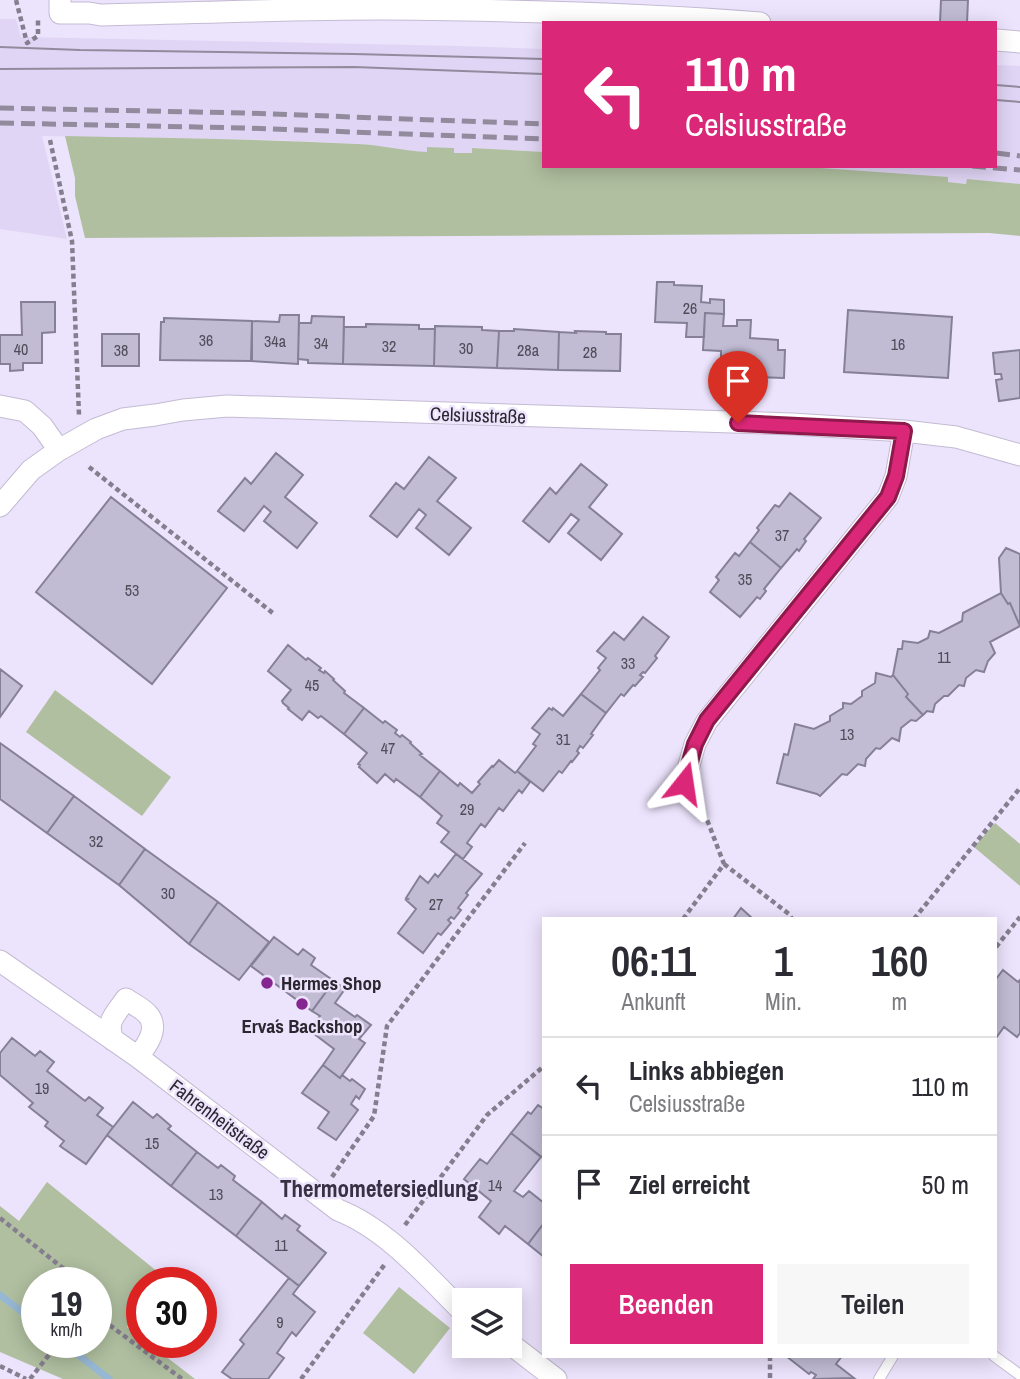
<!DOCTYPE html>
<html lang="de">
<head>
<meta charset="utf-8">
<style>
  :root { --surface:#fff; --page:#f7f7f7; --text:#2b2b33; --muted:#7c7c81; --line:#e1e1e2; --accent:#db2777 }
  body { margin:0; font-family:"Archivo Narrow",sans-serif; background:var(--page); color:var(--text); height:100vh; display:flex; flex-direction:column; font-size:26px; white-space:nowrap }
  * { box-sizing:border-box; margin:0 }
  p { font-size:23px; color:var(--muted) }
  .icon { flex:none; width:38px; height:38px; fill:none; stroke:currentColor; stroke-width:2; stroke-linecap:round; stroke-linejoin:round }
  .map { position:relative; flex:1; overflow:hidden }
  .drawer { position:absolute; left:542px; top:917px; width:455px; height:441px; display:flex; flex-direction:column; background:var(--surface); border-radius:0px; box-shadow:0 4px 18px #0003 }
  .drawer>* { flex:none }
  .banner { position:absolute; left:542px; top:21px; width:455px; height:147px; border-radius:0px; box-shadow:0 4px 18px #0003; background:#db2777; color:#fff; overflow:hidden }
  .buttons { position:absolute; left:452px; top:1288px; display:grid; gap:14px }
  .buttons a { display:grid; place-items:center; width:70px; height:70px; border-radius:0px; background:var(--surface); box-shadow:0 4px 18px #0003; font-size:35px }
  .speed { position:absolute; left:21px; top:1267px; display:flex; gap:14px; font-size:35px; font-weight:700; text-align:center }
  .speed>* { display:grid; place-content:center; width:91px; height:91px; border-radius:50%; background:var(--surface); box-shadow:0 4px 18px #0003; line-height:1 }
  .speed small { font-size:18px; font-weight:400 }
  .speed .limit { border:10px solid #d22; background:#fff; color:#111 }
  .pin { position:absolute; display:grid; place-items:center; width:60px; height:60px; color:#fff; margin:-72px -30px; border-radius:50% 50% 50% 0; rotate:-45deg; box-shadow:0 0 7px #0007 }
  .pin .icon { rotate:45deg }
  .me { position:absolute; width:77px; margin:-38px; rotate:15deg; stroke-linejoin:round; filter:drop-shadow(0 0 5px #0008) }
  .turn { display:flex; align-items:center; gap:24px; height:147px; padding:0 28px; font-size:32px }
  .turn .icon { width:91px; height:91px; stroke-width:2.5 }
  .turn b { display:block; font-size:49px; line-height:60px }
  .eta { display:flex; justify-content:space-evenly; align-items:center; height:119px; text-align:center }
  .eta b { font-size:42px; font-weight:600; line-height:49px }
  .button { display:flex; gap:14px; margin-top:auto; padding:14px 28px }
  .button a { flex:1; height:80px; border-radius:0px; background:var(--accent); color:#fff; font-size:28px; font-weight:600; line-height:80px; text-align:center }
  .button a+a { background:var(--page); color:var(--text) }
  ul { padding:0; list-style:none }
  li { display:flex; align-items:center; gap:21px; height:98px; padding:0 28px; border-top:2px solid var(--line) }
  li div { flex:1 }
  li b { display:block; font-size:26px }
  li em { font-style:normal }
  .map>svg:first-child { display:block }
  .built { fill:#e1d5f5 }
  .green { fill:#b0bfa0; fill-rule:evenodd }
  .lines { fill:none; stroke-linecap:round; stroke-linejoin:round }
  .stream { stroke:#97b8d4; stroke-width:7 }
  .building { fill:#c1bcd4; stroke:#858097; stroke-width:2 }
  .lane-casing { stroke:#c4bbd3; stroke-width:12 }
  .street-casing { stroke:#c4bbd3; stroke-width:23 }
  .path { stroke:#857e8f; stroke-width:4.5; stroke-dasharray:5 3.5; stroke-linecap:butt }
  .lane { stroke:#fff; stroke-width:10 }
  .street { stroke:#fff; stroke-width:21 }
  .tram { stroke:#928b9d; stroke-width:2 }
  .rail { stroke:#928b9d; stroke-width:5; stroke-dasharray:14 7; stroke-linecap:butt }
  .route-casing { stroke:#8e194d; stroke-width:18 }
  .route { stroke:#db2777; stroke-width:12 }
  .poi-dot { fill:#85258f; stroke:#ece3fc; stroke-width:2.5 }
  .labels { text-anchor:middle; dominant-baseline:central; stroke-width:5; stroke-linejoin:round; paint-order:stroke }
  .number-label { font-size:16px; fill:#504c59 }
  .street-label { font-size:19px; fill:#2b2730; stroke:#ece3fc }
  .poi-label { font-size:19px; font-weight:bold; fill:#2b2730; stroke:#ece3fc; text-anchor:start }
  .quarter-label { font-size:23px; font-weight:bold; fill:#383043; stroke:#ece3fc }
</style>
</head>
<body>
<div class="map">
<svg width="1020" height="1379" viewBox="0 0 1020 1379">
  <rect width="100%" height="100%" fill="#ece3fc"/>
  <path class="built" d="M0,19H16L21,37L458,46L544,49V152L473,148L472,153H454V148L427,147V152H408L363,144L275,140L42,136L67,239L0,229Z
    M996,65L1020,66V184L968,179L967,184L948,182V178L793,166H996Z"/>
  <path class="green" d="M65,136C163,138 260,139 358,144C381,145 404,151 427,152V147L454,148V153H472V148L544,152V166H793L948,177V182L966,184L967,179L1020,184V236L989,233L85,238L75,196V178Z
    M55,690L171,777L142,816L26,732Z
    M995,823L1020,844V886L974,847Z
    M47,1182L164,1277L159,1283H142V1307L127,1327L142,1339V1342H147L195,1379H63L0,1352V1206L19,1221ZM37,1283H96V1342H37Z
    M399,1287L450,1328L414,1374L363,1333Z"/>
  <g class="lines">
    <path class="stream" d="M0,1295L37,1323
      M62,1342L109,1379"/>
  </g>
  <path class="building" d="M941,0H968L967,23H940Z
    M657,282H674V285L702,286L701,302L710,303V299L724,300V314L705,313L704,337H686L687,323L655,322Z
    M21,302H55V332L42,333V363H23V370L10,371V364H0V335H22Z
    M848,310L952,317L948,378L844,372Z
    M705,313L724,314L723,326H737V320H751L750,338L778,340V350H785L784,378L752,377V364L721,363V351L703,350Z
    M280,315H299L298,364L251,361L252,321L279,322Z
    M312,316L344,317L343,364L308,363V360L298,359L299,323H311Z
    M164,318L252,321V361L160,360L161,322H164Z
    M366,324L419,325V329H435L434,366L343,364L344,327H366Z
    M435,326L482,327V330L499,331L497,368L434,366Z
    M514,329L559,332L558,370L497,368L499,331H514Z
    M575,331L606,332V334H621L620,371L558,370L559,332L576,333Z
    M102,334H139V366H102Z
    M1020,350V398L999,401L996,380L1002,379L1001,374H995L993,353Z
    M276,453L303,475L285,497L317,523L297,548L264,521L271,512L264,506L244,531L218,511L245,478L251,484Z
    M429,457L456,478L437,501L471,528L449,555L416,528L426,515L419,509L397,537L370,516L396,483L404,489Z
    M581,464L607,485L589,507L622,534L601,560L568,533L579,520L571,514L549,542L523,521L550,488L556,494Z
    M790,493L821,518L804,539L806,541L799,551L797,549L781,568L750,542L759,530L757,528L775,505L779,507Z
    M111,497L227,588L152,684L36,592Z
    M750,542L781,568L764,589L766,591L760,599L757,597L740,617L710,592L719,580L716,577L735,553L739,556Z
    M1006,548L1020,554V626L1010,603L1008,604L1001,593L999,558Z
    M1001,593L1008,604L1010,603L1020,626L990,642L995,653L988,661L984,672L976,670L966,678L964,686L959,685L948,696H944L935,704L933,712L927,711L923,715L906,697L908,694L893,675L898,649H902L903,641L918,643L928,638L930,631L939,633L962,621L963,613Z
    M643,617L669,637L655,656L657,658L645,673L643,672L640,675L643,677L635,686L633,685L624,696L621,694L606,713L581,694L600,670L598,668L606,658L597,651L614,632L624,640Z
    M288,645L306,660L308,658L321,668L319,670L324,673L325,671L334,679L333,680L345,691L344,693L364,708L344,734L321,716L318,718L309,711L302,720L288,709L289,708L283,703L282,701L291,690L268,671Z
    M0,669L22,686L0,717Z
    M876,673L891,677L893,675L908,694L906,697L923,715L916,721L911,720L901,728L899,741L892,738L880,749L876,748L866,759L865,766L858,764L847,775L842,774L820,796L817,794L777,783L784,754L788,755L795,724L814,729L830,721V716L843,708V703L851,704L862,696V691L875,683Z
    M581,694L606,713L591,734L593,735L583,748L580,746L577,751L579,753L572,762L571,761L562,773L559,771L543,791L517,771L536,746L533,744L540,734L532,728L549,708L552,710L553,708L563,716Z
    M364,708L383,723L385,721L397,730L395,733L400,737L402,735L411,742L410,743L422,754L420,755L440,771L420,797L396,779L394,782L385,774L377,783L359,767L360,765L358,764L367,753L344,734Z
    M0,743L74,796L47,833L0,799Z
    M499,760L515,773L517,771L530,782L522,793L519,790L503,811L499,808L485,827L481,824L467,843L472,847L463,859L441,842L449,832L437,823L442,816L420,797L440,771L458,786L460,783L472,793L480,784L478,782L492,766L493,767Z
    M74,796L145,849L119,885L47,833Z
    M145,849L218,902L189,944L119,885Z
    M456,854L482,874L466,893L468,895L458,908L461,910L454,919L451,917L448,920L451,923L441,935L438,933L423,953L398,933L416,909L406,900L408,899L406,898L420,876L428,883L435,874L438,877Z
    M218,902L269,942L239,980L189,944Z
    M741,908L753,919H733Z
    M274,937L298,955L303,949L315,958L311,965L334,981L312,1011L251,966Z
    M1003,970L1018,982L1020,980V1033L1017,1037L1004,1027L996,1038V979Z
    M334,981L345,989L335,1003L355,1017L357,1015L371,1025L359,1039L365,1043L340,1078L323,1065L334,1049L309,1030L320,1016L312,1011Z
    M12,1038L35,1056L40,1051L54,1062L47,1071L85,1101L89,1097L103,1108L97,1115L113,1127L86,1164L60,1146L64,1141L45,1126L48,1122L29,1107L33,1103L0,1075V1053Z
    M323,1065L340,1078L342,1075L350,1081L352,1079L365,1089L359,1099L356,1096L351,1104L358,1110L336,1140L318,1128L329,1112L302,1093Z
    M133,1102L153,1118L157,1114L171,1126L168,1129L197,1152L171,1186L107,1135Z
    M538,1105L544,1109V1156L543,1158L511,1133L528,1112L531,1114Z
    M511,1133L541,1157L514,1191L523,1197L529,1191L544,1203V1223L528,1244L505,1226L499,1234L479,1217L491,1201L464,1179L480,1159L487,1164Z
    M197,1152L218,1168L221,1165L235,1176L233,1180L262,1202L236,1236L171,1186Z
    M262,1202L282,1219L285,1215L300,1226L297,1230L326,1253L299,1286L236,1236Z
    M544,1223V1257L528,1244Z
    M289,1278L299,1286L293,1294L315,1312L296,1336L292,1332L277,1353L284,1358L268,1379H232L222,1372L244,1344L240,1340Z
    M786,1356H842L836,1364L854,1378L813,1379L816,1375L811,1372L809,1374Z"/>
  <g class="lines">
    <g class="lane-casing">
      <path id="lane" d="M994,1356L1020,1375
        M879,1379L893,1356"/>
    </g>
    <g class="street-casing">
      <path id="street" d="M60,0V13H89L101,15C195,13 289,9 383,9C509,10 635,13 760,23
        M996,40L1020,42
        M0,406L25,411L42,426L59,450
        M0,506L31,470L59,450L96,429L123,419L155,415L183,410L227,406L792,424L904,431L956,437L1020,455
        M684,783L695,744L707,721L888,497L896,476L904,431
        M0,961L138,1057L338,1210C387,1229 427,1276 464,1313
        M113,1040C105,1021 116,1014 126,999C133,1004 144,1009 149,1016C159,1030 146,1046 138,1057
        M509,1343L556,1379"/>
    </g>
    <path class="path" d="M16,0L27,43L38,36V20
      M50,140L72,241L79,415
      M89,467L274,614
      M724,864L789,914L792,919
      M683,919L724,864L706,817
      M914,919L1020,788
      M996,947L1020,917
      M332,1177L374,1116L387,1026L525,843
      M0,1218L69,1273L74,1283
      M405,1225L487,1115L544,1066
      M96,1315L182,1379
      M770,1356V1379
      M0,1366L26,1379
      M30,1379L59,1342
      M301,1379L385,1264"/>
    <use href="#lane" class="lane"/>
    <use href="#street" class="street"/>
    <path class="tram" d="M0,47L80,50L354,54L544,59
      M0,69L354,67L544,74
      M996,85L1020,87
      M996,100L1020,102"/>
    <path class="rail" d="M0,108L244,113L544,124
      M0,123L244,128L544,139
      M996,153L1020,156
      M972,166L1020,170"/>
  </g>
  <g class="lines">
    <g class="route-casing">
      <path id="route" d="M684,783L695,744L707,720L888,497L896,476L904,431L738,423"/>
    </g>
    <use href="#route" class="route"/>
  </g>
  <g class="poi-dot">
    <circle cx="267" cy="983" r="7"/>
    <circle cx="302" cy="1004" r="7"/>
  </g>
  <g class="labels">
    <g class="number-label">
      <text x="690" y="308">26</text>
      <text x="206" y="340">36</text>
      <text x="275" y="341">34a</text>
      <text x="321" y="343">34</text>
      <text x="898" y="344">16</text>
      <text x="389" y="346">32</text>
      <text x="466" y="348">30</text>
      <text x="21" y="349">40</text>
      <text x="121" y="350">38</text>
      <text x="528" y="350">28a</text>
      <text x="590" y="352">28</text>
      <text x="782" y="535">37</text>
      <text x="745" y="579">35</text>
      <text x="132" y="590">53</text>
      <text x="944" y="657">11</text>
      <text x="628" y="663">33</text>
      <text x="312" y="685">45</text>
      <text x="847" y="734">13</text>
      <text x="563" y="739">31</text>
      <text x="388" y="748">47</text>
      <text x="467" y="809">29</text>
      <text x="96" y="841">32</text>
      <text x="168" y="893">30</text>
      <text x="436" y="904">27</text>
      <text x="42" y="1088">19</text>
      <text x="152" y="1143">15</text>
      <text x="495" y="1185">14</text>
      <text x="216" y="1194">13</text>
      <text x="281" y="1245">11</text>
      <text x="280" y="1322">9</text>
    </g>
    <g class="street-label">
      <text transform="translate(478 415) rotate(2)">Celsiusstraße</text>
      <text transform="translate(220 1119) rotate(37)">Fahrenheitstraße</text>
    </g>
    <g class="poi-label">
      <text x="281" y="983">Hermes Shop</text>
      <text x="302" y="1026" text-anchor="middle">Erva´s Backshop</text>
    </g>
    <g class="quarter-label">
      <text x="379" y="1188">Thermometersiedlung</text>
    </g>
  </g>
</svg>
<div class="buttons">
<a><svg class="icon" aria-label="layers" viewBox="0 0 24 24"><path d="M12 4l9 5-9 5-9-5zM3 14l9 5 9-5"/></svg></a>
</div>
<div class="speed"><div>19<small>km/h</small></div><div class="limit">30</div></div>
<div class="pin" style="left:738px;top:423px;background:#d93025"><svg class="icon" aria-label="arrive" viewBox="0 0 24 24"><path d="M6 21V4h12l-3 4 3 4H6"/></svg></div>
<svg class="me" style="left:684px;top:783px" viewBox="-20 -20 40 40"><path d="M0-17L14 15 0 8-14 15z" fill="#db2777" stroke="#fff" stroke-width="4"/></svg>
<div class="banner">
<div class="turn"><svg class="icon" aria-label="left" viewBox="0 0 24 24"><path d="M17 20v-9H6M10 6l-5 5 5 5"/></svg><div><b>110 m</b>Celsiusstraße</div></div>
</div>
<section class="drawer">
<div class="eta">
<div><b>06:11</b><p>Ankunft</p></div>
<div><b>1</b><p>Min.</p></div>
<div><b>160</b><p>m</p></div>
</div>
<ul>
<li><svg class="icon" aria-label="left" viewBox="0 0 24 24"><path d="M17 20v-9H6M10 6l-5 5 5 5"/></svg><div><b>Links abbiegen</b><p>Celsiusstraße</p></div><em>110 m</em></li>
<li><svg class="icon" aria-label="arrive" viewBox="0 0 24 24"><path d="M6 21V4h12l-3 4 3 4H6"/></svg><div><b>Ziel erreicht</b></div><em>50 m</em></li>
</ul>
<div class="button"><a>Beenden</a><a>Teilen</a></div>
</section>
</div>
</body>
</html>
